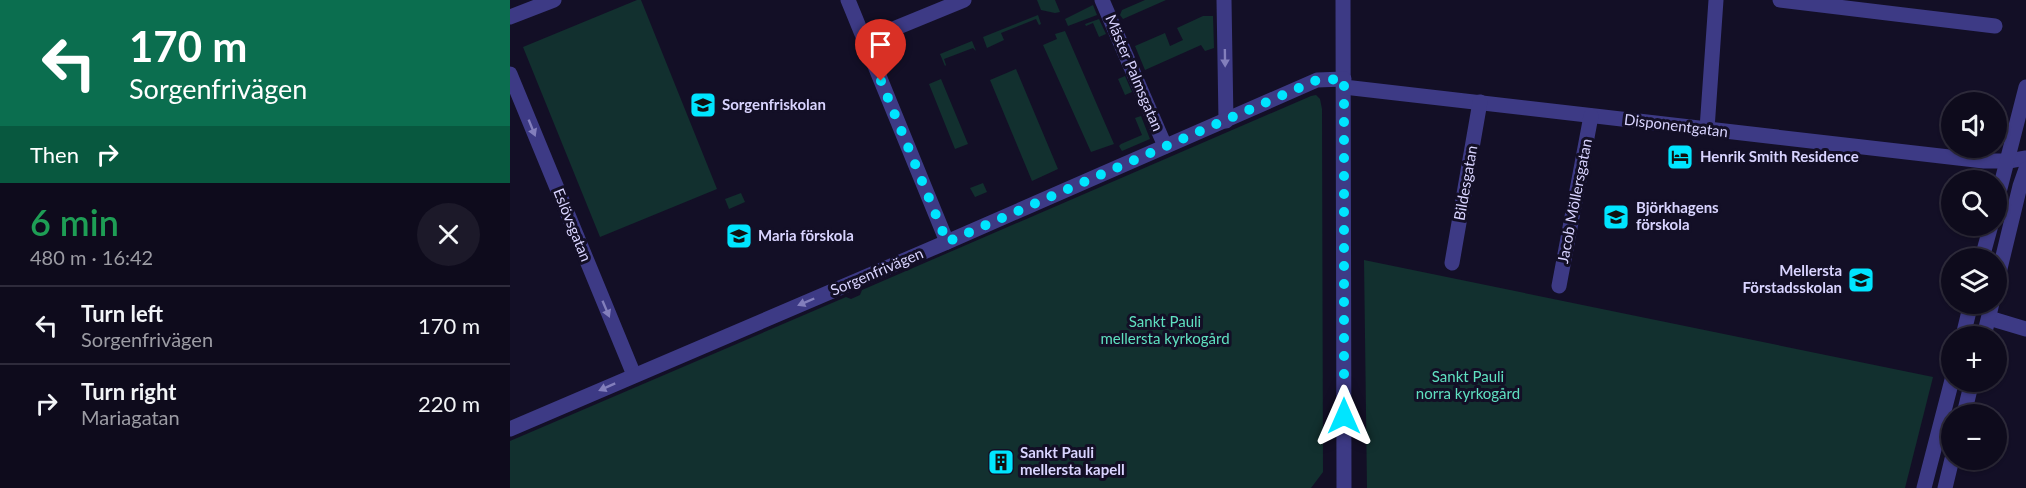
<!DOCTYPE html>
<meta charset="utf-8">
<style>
body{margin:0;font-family:Lato,sans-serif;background:#1c1929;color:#f1f3f6;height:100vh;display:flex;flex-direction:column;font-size:22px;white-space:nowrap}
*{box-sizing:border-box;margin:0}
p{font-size:20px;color:#9b9ba3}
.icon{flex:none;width:33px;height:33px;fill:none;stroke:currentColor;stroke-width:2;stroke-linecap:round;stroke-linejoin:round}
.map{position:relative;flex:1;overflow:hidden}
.drawer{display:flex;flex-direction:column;background:#0e0b1c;width:510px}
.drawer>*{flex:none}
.banner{background:#0b6e4f;color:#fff;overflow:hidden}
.fabs{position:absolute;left:1431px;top:92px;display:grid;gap:12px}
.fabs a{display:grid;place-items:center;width:66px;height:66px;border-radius:50%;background:#0e0b1c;box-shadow:0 2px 4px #0004,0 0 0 2px #2e2b3b;font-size:30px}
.pin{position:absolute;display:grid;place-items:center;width:51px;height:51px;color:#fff;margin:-62px -26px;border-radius:50% 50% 50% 0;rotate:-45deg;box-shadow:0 0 6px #0007}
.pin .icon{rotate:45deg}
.me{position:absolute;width:66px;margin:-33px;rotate:0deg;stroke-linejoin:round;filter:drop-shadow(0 0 4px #0008)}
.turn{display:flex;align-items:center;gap:21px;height:126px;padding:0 30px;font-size:27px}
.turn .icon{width:78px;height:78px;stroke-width:2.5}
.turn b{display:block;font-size:42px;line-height:51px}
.then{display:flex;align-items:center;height:57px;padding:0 30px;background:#0003;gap:12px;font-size:22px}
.round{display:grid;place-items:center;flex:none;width:63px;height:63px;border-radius:32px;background:#1c1929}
.overview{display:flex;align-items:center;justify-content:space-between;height:102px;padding:0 30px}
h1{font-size:36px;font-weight:600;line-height:45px;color:#1e9e55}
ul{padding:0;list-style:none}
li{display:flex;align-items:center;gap:18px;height:78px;padding:0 30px;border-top:2px solid #2e2b3b}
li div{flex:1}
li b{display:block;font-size:22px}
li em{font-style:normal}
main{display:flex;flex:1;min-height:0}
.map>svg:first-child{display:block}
.green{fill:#12302f}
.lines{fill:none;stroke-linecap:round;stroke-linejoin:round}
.minor{stroke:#3d3a85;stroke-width:15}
.oneway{fill:#837fbc}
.route{stroke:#00e5ff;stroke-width:10;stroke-dasharray:0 18}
.labels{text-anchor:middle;stroke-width:6;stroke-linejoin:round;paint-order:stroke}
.street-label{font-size:15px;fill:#d9d4ff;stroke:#130f26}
.poi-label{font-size:15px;font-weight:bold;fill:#d9d4ff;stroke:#130f26;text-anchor:start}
.park-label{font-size:15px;fill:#5fe0c0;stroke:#130f26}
</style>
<main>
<section class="drawer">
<div class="banner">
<div class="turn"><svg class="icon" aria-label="left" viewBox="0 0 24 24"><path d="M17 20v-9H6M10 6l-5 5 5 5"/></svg><div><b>170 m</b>Sorgenfrivägen</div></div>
<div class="then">Then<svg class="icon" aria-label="right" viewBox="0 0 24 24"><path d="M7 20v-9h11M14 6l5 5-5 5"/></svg></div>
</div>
<div class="overview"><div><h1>6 min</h1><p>480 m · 16:42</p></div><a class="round"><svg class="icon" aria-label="close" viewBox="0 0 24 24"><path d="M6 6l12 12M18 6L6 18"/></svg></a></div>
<ul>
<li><svg class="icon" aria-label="left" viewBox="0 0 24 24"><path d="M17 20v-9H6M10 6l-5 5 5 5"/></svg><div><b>Turn left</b><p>Sorgenfrivägen</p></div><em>170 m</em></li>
<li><svg class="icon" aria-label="right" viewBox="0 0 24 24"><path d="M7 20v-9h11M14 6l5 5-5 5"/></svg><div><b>Turn right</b><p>Mariagatan</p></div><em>220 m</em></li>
</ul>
</section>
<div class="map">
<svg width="1516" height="488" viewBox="0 0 1516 488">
<rect width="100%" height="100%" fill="#130f26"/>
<g class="green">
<polygon points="127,0 131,0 207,189 90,237 13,47"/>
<polygon points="527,0 545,0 550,12 545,13 531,10"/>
<polygon points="635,0 656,0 613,19 610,15 612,10"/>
<polygon points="583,5 587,15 558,26 555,19"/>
<polygon points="528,15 531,24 529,25 526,19 491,33 494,40 477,48 473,37"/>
<polygon points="693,16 703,16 704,48 695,51 691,45 635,70 625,46 655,33 660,46 673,40 667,28"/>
<polygon points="589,19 596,34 589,37 583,23 576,26 575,24"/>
<polygon points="555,31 604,144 581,152 533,45 547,39 545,34"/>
<polygon points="462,41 466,51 463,48 434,59 436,65 435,66 430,54"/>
<polygon points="506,69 548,169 522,181 480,80"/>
<polygon points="615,76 622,92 615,95 608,79"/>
<polygon points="431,79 458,144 445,149 419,84"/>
<polygon points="806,95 810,99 812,109 813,472 801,488 0,488 0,441 336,297 341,299 350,295 352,290 801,96"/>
<polygon points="631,116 640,139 612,151 609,146 611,144 632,135 625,118"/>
<polygon points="473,183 477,192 465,197 460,188"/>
<polygon points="231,193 235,202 219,209 215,199"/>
<polygon points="854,260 1423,377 1395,488 857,488"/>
</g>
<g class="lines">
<g class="minor">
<polyline points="338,0 437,242"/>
<polyline points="592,0 655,146"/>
<polyline points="714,0 716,121"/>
<polyline points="833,0 834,488"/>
<polyline points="1270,0 1485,26"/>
<polyline points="0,17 44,0"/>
<polyline points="354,41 454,0"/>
<polyline points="0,74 124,375"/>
<polyline points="834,87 1474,161 1499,161 1516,158"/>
<polyline points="1197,129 1206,0"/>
<polyline points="1486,204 1516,87"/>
<polyline points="1472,258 1481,225"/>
<polyline points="942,263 970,102"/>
<polyline points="1486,285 1510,186 1516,169"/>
<polyline points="1049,286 1081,116"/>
<polyline points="1479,318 1516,329"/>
<polyline points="1453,336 1461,303"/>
<polyline points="1474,336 1482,303"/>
<polyline points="1454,414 1462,381"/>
<polyline points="0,429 437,242 807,80 834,79"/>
<polyline points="1414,488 1442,380"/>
<polyline points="1435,488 1442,459"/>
</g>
</g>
<defs><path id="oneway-solid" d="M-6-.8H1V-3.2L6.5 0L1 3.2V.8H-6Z" transform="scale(1.5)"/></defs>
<g class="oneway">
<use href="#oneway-solid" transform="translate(715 58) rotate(89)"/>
<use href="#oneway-solid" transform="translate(22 128) rotate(68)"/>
<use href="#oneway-solid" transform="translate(296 302) rotate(157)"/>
<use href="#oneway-solid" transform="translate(96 309) rotate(67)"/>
<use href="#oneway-solid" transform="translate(97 387) rotate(156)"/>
</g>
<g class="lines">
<polyline class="route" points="371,81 437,242 807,80 834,79 834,416"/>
</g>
<defs>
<symbol id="school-square" viewBox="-11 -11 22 22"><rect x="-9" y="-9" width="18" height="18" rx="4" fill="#00e5ff" stroke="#130f26"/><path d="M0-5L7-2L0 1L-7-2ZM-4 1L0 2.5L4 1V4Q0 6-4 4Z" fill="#111"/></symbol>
<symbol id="hotel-square" viewBox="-11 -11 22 22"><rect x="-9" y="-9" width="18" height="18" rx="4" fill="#00e5ff" stroke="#130f26"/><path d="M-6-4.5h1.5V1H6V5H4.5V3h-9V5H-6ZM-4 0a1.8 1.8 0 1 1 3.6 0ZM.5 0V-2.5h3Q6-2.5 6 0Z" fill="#111"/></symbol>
<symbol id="building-square" viewBox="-11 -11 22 22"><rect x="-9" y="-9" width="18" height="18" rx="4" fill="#00e5ff" stroke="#130f26"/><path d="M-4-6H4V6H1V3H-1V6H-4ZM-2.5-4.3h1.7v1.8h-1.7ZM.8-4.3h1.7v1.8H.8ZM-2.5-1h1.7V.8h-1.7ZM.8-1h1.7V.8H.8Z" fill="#111"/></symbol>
</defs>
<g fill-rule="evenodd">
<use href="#school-square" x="178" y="90" width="30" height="30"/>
<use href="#hotel-square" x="1155" y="142" width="30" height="30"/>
<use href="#school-square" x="1091" y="202" width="30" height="30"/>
<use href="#school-square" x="214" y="221" width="30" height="30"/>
<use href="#school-square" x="1336" y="265" width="30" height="30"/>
<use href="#building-square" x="476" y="447" width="30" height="30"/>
</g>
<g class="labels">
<g class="street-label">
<text transform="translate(624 73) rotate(67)" y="5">Mäster Palmsgatan</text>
<text transform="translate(1166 126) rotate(7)" y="5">Disponentgatan</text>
<text transform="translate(956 183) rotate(-80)" y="5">Bildesgatan</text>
<text transform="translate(1065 201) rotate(-79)" y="5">Jacob Möllersgatan</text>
<text transform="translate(62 225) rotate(68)" y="5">Eslövsgatan</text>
<text transform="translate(367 272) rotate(-23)" y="5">Sorgenfrivägen</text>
</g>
<g class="poi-label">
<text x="212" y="110">Sorgenfriskolan</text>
<text x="1190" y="162">Henrik Smith Residence</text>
<text x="1126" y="213">Björkhagens<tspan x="1126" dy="17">förskola</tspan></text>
<text x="248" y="241">Maria förskola</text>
<text x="1332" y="276" text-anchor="end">Mellersta<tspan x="1332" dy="17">Förstadsskolan</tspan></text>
<text x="510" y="458">Sankt Pauli<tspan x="510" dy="17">mellersta kapell</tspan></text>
</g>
<g class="park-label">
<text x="655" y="327">Sankt Pauli<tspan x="655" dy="17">mellersta kyrkogård</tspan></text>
<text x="958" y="382">Sankt Pauli<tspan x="958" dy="17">norra kyrkogård</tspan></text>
</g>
</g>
</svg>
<div class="fabs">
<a><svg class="icon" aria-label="sound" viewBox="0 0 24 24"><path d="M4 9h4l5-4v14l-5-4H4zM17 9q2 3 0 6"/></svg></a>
<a><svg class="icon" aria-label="search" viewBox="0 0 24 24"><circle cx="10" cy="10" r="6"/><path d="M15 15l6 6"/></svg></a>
<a><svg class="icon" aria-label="layers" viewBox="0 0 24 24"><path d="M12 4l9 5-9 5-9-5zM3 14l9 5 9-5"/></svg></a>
<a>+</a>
<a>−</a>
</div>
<div class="pin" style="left:371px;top:81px;background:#d93025"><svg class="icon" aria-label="arrive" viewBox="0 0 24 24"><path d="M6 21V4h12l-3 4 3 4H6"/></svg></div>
<svg class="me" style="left:834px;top:416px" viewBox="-20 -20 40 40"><path d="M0-17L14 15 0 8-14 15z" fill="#00e5ff" stroke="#fff" stroke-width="4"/></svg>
</div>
</main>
